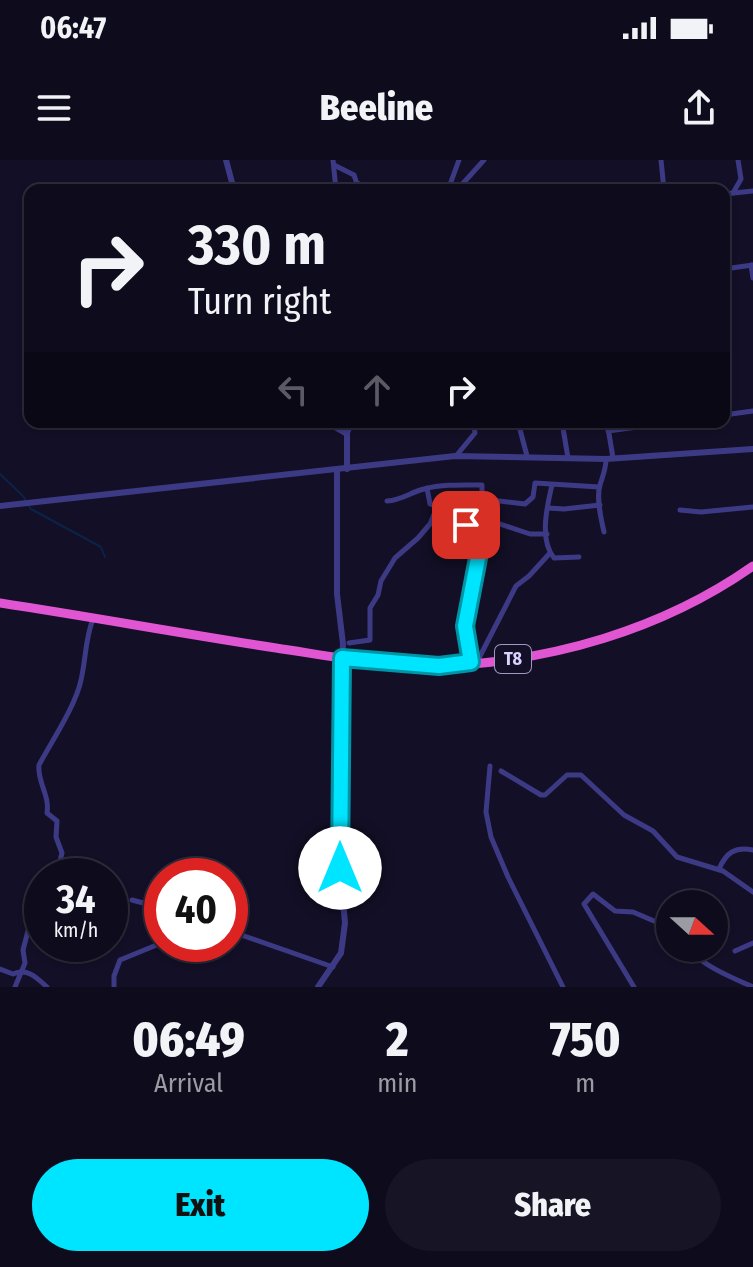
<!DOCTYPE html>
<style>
body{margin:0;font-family:"Fira Sans Condensed",sans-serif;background:#171425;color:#f1f3f6;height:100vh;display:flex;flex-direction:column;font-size:30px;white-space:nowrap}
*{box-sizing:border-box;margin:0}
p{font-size:26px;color:#9b9ba3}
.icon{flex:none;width:44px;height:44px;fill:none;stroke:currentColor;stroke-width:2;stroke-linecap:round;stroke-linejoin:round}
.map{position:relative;height:827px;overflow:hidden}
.panel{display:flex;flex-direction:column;background:#0e0b1c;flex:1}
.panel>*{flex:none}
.hud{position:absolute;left:24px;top:24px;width:706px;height:244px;border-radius:16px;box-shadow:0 2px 6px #0004,0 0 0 2px #2e2b3b;background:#0e0b1c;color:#f1f3f6;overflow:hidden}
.needle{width:52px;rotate:111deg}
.fabs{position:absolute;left:656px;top:730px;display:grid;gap:16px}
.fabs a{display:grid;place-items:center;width:72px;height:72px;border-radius:50%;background:#0e0b1c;box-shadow:0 2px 6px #0004,0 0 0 2px #2e2b3b;font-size:40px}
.speed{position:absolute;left:24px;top:698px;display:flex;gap:16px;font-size:40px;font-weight:700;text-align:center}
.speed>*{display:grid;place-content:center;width:104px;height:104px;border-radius:50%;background:#0e0b1c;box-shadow:0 2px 6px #0004,0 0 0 2px #2e2b3b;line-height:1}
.speed small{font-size:20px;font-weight:400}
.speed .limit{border:12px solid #d22;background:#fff;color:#111}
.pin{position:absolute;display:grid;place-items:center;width:68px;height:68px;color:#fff;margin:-34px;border-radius:16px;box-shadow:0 4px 12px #0006}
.me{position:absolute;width:88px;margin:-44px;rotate:0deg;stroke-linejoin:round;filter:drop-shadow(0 0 6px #0008)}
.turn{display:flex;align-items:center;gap:28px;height:168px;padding:0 32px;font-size:36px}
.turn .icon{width:104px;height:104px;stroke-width:2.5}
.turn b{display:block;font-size:56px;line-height:68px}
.lanes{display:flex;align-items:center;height:76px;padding:0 32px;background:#0003;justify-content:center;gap:40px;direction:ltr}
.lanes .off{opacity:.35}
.eta{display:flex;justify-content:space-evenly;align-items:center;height:136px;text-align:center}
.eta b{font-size:48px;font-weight:800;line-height:56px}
.action{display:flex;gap:16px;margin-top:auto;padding:16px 32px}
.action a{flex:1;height:92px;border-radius:48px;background:#00e5ff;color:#111;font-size:32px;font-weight:800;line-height:92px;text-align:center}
.action a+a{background:#171425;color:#f1f3f6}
.status{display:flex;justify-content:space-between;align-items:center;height:56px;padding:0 40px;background:#0e0b1c;direction:ltr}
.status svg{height:22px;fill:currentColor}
header{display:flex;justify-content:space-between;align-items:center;height:104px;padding:0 32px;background:#0e0b1c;font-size:36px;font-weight:800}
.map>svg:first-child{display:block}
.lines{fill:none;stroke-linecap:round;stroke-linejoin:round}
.stream{stroke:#0c2248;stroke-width:2}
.minor{stroke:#3d3a85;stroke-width:5}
.tertiary{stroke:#3d3a85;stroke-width:6}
.trunk{stroke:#e055d1;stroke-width:9}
.route-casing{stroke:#0095a6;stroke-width:20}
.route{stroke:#00e5ff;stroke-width:14}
.labels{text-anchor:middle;stroke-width:6;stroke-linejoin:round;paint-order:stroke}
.shield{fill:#130f26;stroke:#9e99be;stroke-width:2}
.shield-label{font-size:18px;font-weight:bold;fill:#d9d4ff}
</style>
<div class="status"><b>06:47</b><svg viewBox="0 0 49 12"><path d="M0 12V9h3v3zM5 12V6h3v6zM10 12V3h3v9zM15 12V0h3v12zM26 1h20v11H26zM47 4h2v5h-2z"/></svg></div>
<header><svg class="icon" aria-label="menu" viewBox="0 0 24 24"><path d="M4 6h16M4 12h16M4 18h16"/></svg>Beeline<svg class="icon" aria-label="share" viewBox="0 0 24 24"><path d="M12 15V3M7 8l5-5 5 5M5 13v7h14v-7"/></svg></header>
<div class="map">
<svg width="753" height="827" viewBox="0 0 753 827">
<rect width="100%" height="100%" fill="#130f26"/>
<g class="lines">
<polyline class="stream" points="0,314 23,336 31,349 101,387 105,397"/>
<g class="minor">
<polyline points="333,0 336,30"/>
<polyline points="661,0 664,30"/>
<polyline points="334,5 354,15 359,30"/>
<polyline points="357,23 371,30"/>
<polyline points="448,30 459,0"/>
<polyline points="457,30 484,0"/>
<polyline points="733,33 741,19 738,0"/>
<polyline points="724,34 753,31"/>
<polyline points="751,105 753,118"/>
<polyline points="724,109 753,105"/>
<polyline points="724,255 753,251"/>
<polyline points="518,262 527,296"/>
<polyline points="562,262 568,298"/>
<polyline points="607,262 613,298"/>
<polyline points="474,266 487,267 506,262"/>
<polyline points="608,271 674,262"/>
<polyline points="347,274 352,262"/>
<polyline points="456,296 475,273 474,266 468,262"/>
<path d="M552,325C547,346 539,380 554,398L579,397"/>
<polyline points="427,328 430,344 455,349 530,374 547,374"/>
<polyline points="481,339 525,344 533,337 535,323 599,327"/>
<path d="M387,341C402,340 411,332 424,329C443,324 463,325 482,325V360"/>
<polyline points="548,348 564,349 600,345"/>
<polyline points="680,350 701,352 753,347"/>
<polyline points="463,353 478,398 465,466 471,502"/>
<path d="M604,372C601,359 596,338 600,325C603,315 606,309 606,299"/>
<polyline points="349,483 370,480 370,448 378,435 381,421 395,398 418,378 430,364 435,352 442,348"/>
<polyline points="477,502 516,426 529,416 550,393"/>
<polyline points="490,606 486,652 491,677 508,717 563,827"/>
<polyline points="501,611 541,635 545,635 567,615 581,615 624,655 653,671 677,697 723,711 753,732"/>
<path d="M719,709C726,693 735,686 753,690"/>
<path d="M56,716L62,693L56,677L57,661L47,653C50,635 37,622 39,605C52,581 76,545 81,520C86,499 85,479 93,459"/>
<polyline points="132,740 162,748"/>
<polyline points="230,771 333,807"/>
<polyline points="180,788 180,784"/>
<path d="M686,788C706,807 728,816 753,827"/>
<polyline points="735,791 753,783"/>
<path d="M0,809L13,814C28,808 36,817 47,827"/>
<polyline points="15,827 25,803 23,790 33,752 42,749"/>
<polyline points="114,827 114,816 120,800 159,784"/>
<polyline points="634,827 584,744 593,734 615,751 633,752 654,761 670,761"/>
</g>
<g class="tertiary">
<polyline points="226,0 234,30"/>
<polyline points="326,262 347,274 347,309"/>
<polyline points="0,346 455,296 606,299 753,289"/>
<polyline points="318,827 341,793 345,763 340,708 340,535 343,484 337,434 337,309"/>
</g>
<path class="trunk" d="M0,443C92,457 184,474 276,488C330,496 385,507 439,506C550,502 662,470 753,406"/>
</g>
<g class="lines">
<defs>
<polyline id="route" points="340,708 342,498 439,506 471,502 465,466 478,398 472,375 466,365"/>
</defs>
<use href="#route" class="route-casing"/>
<use href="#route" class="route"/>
</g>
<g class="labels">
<rect class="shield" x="495" y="485" width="36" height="28" rx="6"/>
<g class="shield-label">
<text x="513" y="505">T8</text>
</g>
</g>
</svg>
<div class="fabs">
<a><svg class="needle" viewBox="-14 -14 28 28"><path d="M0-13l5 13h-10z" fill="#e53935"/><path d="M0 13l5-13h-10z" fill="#9b9ba3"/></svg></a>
</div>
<div class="speed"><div>34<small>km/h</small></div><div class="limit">40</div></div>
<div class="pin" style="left:466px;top:365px;background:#d93025"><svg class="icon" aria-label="arrive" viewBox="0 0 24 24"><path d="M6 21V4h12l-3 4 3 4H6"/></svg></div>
<svg class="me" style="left:340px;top:708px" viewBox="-20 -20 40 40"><circle r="19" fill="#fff"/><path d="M0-13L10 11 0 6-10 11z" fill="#00e5ff"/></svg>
<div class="hud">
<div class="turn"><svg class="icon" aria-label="right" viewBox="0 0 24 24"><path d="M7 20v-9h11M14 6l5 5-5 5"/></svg><div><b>330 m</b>Turn right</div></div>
<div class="lanes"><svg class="icon off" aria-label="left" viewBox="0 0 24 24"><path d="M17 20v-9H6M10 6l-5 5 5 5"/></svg><svg class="icon off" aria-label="ahead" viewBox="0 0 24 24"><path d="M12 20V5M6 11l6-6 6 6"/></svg><svg class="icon" aria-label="right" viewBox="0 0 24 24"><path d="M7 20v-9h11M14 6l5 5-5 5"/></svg></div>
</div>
</div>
<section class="panel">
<div class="eta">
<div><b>06:49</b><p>Arrival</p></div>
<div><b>2</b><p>min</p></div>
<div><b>750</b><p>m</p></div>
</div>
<div class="action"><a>Exit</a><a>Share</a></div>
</section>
